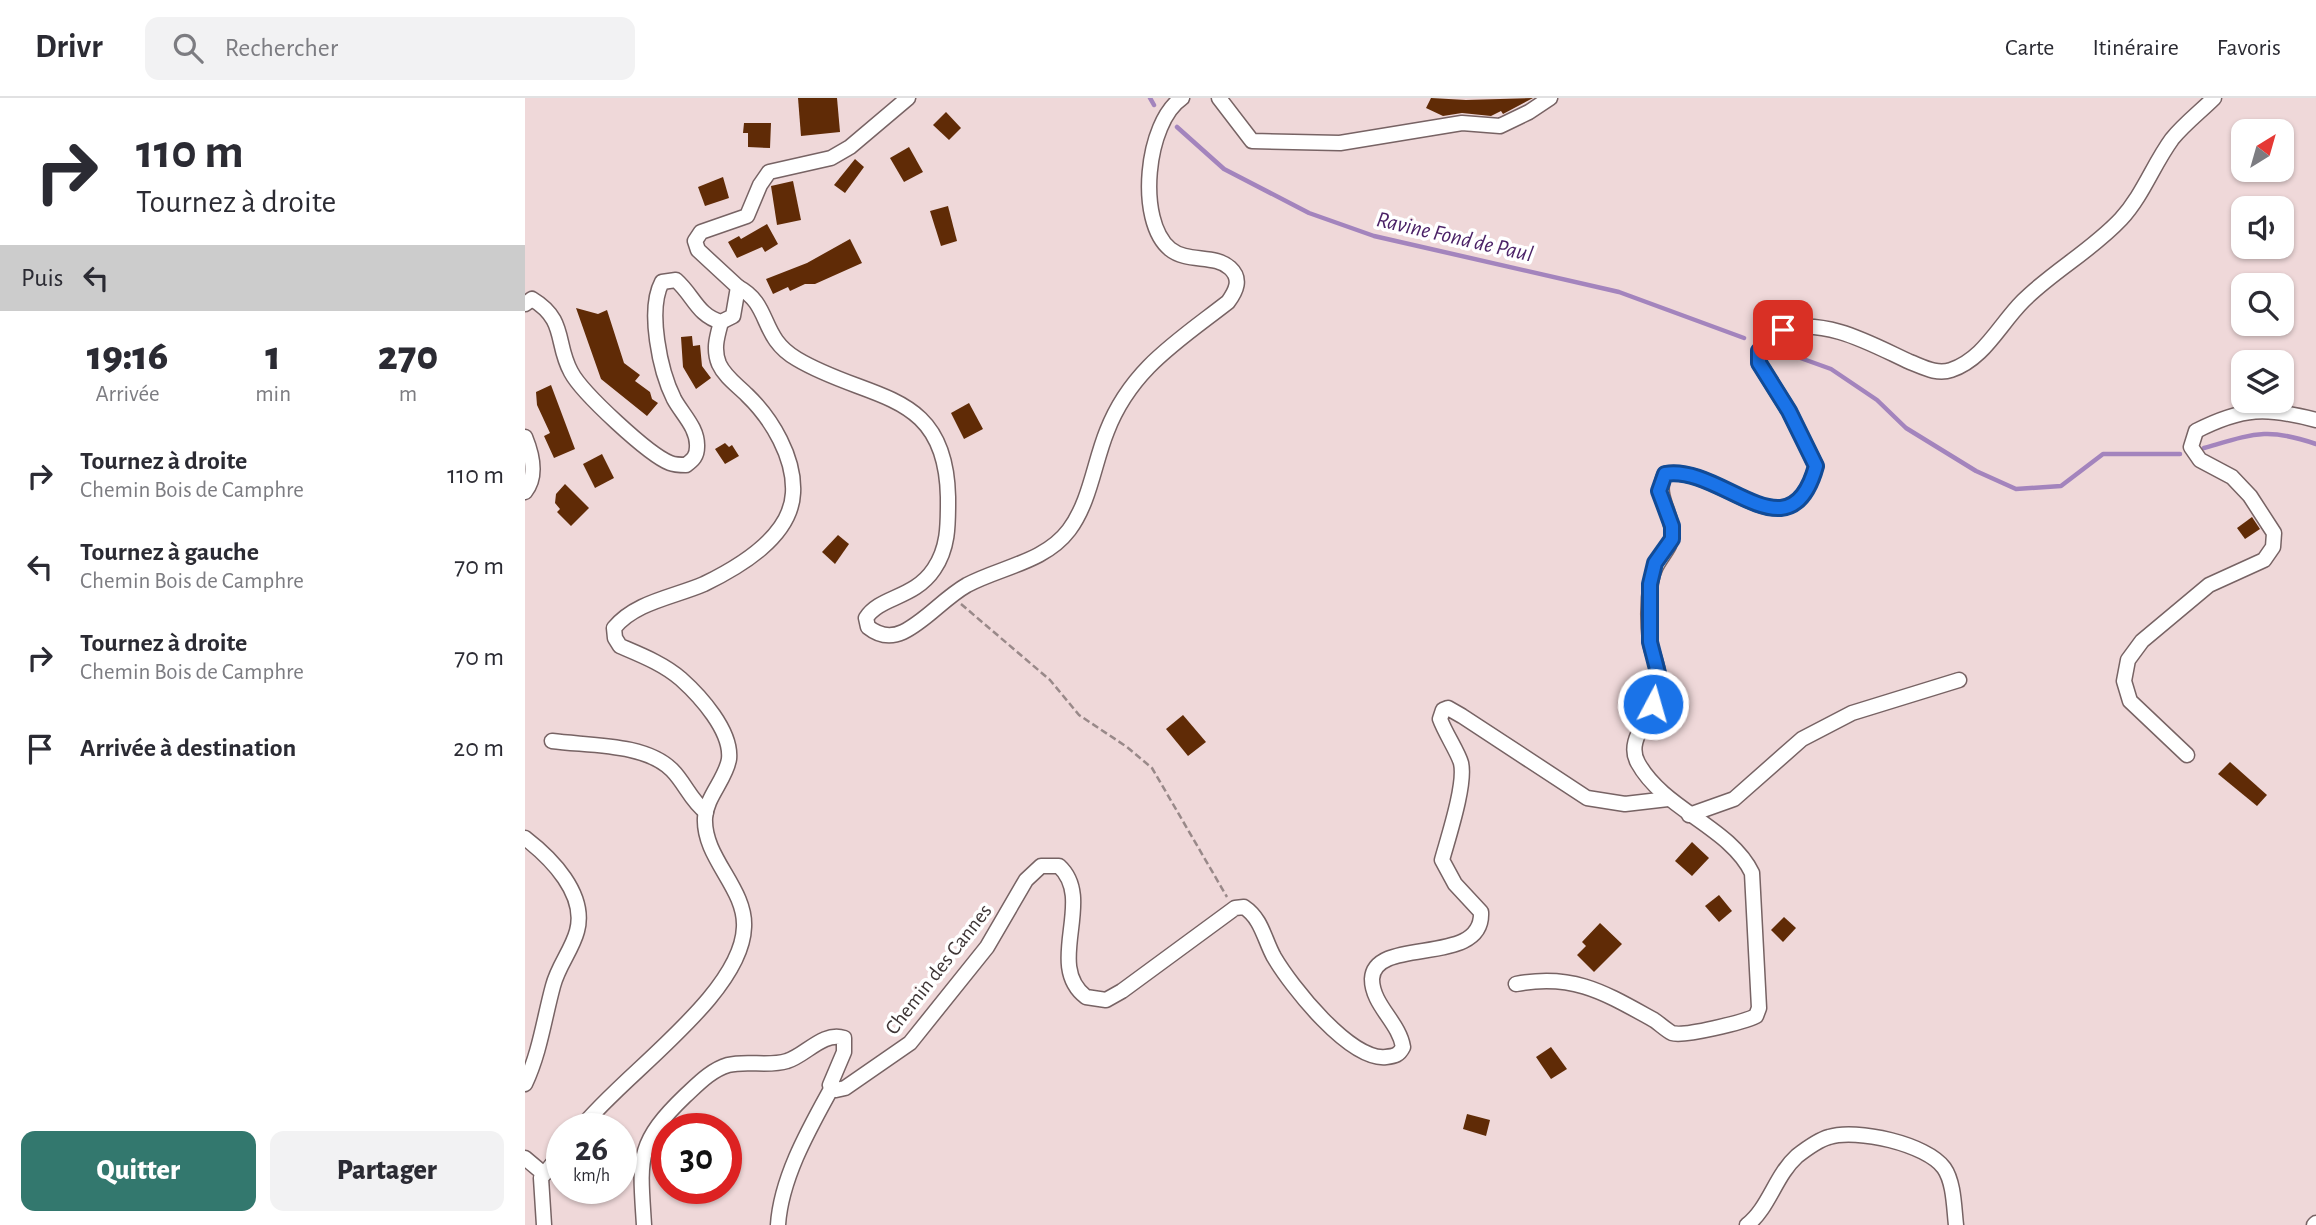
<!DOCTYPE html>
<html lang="fr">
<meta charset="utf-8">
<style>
body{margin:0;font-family:"Alegreya Sans",sans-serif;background:#f2f2f3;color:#2b2b33;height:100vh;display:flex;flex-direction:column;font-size:26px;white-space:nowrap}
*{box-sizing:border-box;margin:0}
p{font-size:23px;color:#7c7c81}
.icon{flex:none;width:38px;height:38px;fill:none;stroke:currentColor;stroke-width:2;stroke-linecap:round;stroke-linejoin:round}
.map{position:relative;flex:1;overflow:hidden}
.drawer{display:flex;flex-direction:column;background:#fff;width:525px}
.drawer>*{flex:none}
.top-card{background:#fff;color:#2b2b33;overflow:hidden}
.needle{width:46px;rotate:37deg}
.tools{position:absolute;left:1706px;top:21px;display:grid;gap:14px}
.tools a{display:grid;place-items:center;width:63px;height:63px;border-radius:14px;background:#fff;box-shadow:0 2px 5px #0004;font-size:35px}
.speed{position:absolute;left:21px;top:1015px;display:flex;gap:14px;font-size:35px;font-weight:700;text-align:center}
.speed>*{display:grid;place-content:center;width:91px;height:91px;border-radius:50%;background:#fff;box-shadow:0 2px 5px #0004;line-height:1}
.speed small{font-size:18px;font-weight:400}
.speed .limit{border:10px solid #d22;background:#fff;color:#111}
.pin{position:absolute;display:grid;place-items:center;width:60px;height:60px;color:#fff;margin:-30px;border-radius:14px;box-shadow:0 4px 10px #0006}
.me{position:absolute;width:77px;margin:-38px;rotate:6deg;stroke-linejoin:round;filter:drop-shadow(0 0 5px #0008)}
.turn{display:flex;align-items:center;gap:24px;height:147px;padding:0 21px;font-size:32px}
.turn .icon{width:91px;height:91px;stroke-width:2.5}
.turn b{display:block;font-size:49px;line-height:60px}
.then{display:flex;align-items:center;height:66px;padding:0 21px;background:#0003;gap:14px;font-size:26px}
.eta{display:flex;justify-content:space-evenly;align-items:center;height:119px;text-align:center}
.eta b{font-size:42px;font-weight:800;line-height:49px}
.action{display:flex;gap:14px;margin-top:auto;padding:14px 21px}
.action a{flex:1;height:80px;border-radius:14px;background:#33786e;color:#fff;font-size:28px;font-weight:800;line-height:80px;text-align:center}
.action a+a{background:#f2f2f3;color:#2b2b33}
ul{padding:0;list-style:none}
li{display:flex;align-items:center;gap:21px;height:91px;padding:0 21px}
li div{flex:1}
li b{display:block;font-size:26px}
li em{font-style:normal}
header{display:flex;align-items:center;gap:42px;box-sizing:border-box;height:98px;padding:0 35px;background:#fff;border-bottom:2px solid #e1e1e2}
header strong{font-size:33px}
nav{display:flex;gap:38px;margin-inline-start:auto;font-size:24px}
.search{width:490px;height:63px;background:#f2f2f3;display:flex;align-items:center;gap:18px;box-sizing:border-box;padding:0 24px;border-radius:14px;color:#7c7c81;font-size:26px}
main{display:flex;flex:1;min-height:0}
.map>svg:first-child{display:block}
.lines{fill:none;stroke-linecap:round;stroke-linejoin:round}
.stream{stroke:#a384bd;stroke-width:4.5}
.building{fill:#602b06}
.minor-casing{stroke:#776364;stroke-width:17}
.path{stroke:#998989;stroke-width:2.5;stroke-dasharray:7 3.5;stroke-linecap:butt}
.minor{stroke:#fff;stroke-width:14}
.route-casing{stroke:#114b97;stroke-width:18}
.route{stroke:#1a73e8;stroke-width:12}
.labels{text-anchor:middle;stroke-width:7;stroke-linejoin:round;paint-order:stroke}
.street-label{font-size:21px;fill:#3e3535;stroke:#fff}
.water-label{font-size:23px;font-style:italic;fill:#4b2267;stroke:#fff}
</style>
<header>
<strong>Drivr</strong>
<div class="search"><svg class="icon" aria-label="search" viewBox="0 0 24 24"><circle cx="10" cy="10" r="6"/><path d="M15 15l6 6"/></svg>Rechercher</div>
<nav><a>Carte</a><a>Itinéraire</a><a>Favoris</a></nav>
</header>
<main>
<section class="drawer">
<div class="top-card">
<div class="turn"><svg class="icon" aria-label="right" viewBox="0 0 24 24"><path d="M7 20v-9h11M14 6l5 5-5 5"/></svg><div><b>110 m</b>Tournez à droite</div></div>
<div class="then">Puis<svg class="icon" aria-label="left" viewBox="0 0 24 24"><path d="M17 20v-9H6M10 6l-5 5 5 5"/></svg></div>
</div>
<div class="eta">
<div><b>19:16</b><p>Arrivée</p></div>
<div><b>1</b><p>min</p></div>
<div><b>270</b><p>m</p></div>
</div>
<ul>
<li><svg class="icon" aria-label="right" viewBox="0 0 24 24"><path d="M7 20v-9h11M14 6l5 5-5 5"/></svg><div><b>Tournez à droite</b><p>Chemin Bois de Camphre</p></div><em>110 m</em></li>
<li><svg class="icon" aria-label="left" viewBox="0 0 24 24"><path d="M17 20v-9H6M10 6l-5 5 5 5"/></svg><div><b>Tournez à gauche</b><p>Chemin Bois de Camphre</p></div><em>70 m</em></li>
<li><svg class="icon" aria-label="right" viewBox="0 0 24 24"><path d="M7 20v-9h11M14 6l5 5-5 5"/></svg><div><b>Tournez à droite</b><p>Chemin Bois de Camphre</p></div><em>70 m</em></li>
<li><svg class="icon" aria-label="arrive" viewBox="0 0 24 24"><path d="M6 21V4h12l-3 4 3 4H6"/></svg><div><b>Arrivée à destination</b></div><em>20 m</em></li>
</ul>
<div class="action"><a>Quitter</a><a>Partager</a></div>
</section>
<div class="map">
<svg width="1791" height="1127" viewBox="0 0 1791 1127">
<rect width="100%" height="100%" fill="#efd8d9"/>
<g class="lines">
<g class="stream">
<polyline points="625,0 629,7"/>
<polyline points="652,29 699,71 784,115 849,138 1094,194 1219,240"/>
<polyline points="1256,253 1306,271 1352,302 1381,330 1451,373 1491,391 1536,388 1578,356 1655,356"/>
<path d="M1679,350C1728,336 1742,329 1791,346"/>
</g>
</g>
<g class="building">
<polygon points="273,0 312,0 315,34 276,38"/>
<polygon points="906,0 941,2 1008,0 978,16 976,13 966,18 937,15 918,18 901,10"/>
<polygon points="421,14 436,30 424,42 408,27"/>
<polygon points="219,25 246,25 245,50 223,49 223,35 218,35"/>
<polygon points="384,49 398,74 379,84 365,60"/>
<polygon points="330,61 339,69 320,95 309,87"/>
<polygon points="198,79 204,100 180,108 173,89"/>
<polygon points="268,83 276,122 252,127 246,88"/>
<polygon points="423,108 432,143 416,148 405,113"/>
<polygon points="242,126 253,146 240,154 237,149 212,160 203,144 214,138 216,141"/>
<polygon points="325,141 337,165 290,186 280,186 265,193 263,189 248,196 241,181 282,165"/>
<polygon points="51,210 73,216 82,212 99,265 115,277 110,283 125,294 127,301 133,305 122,318 76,281"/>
<polygon points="167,238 168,248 175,247 177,268 186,280 171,291 158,269 156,239"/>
<polygon points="26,287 50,351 29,360 19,338 25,335 12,307 11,294"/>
<polygon points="444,305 458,331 439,341 426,315"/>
<polygon points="200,345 204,349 207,347 214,358 200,366 190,351"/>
<polygon points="77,356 89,380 70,390 58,366"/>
<polygon points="40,386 64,410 46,428 32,414 35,411 30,405 31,396"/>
<polygon points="1727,419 1735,431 1720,441 1712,430"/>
<polygon points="313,437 324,446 310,466 297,454"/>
<polygon points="658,617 681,644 663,658 641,631"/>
<polygon points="1705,664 1742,697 1732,708 1693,676"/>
<polygon points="1167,744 1184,760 1167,778 1150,763"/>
<polygon points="1194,797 1207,813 1194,824 1180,808"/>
<polygon points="1259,819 1271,830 1258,844 1246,832"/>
<polygon points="1075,825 1097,846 1069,874 1052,857 1061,848 1057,844"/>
<polygon points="1026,949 1042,971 1026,981 1011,959"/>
<polygon points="942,1016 965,1022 961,1038 938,1031"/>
</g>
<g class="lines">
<defs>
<g id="minor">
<polyline points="694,0 727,43 815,45 937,25 975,28 1004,14 1025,0"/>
<path d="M213,189C247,207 234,239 272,261C344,304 421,290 423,399C423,425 424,449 409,471C389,501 355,498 341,520L343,529C353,537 365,540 378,534C401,523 419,500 442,487C476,469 520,464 544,432C565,404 569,365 582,333C606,271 653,243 703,204C711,193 717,181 705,170C690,156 662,165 645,151C611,123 621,24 657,0"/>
<path d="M0,206L7,201C42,222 30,245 46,274C57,295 124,357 145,365C150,367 156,367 161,367C168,362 172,358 172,349C173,330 157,316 149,301C135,273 122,212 137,184L151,182C169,198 172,217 196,224L208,218L213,189L173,152L170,143L176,134L222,118L235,87L244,74L306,60L325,49L383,0"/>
<path d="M0,339C7,356 13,378 0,394"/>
<path d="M27,643C64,648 120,645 147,672C160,685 166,703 181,714"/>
<path d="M1662,657L1605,603L1599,583L1603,562L1617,543L1684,487L1739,462L1748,449L1749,435L1725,398L1707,379L1675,362L1666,349L1671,333C1718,309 1742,309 1791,322"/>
<polyline points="1164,717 1209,701 1277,641 1327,615 1434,582"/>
<path d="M0,740C26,760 62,796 52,833C47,852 33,868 28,888C19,921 15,954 0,986"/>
<path d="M991,886C1049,875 1080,895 1129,922C1135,926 1141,932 1147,935C1159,939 1219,924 1231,918L1234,910L1227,775C1205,729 1139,712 1113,665C1101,644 1122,625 1128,606C1131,598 1132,587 1133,579C1134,567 1126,555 1125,543C1123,525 1123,502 1126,484C1129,462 1146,453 1147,437C1148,414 1129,398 1140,376C1197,366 1264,463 1291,368L1264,313L1234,265V253C1241,246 1249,235 1258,232C1301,219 1348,247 1385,264C1398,269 1412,277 1426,272C1459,261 1474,227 1498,203C1528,173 1566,153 1596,121C1618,97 1628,67 1647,41C1659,26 1676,13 1689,0"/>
<path d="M55,1031C97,977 217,897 219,829C221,790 178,760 180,720C181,699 201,681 204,661C207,633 175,598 156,581C139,566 116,557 95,548L90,540L89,530C110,504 149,499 179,486C214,469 266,439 268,395C270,360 247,321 222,297C212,287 200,279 194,266C188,251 192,239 196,224"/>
<polyline points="0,1060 19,1076"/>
<polyline points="19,1127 16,1080 37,1054"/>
<path d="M119,1127C115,1062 110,1046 160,998C173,986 186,972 203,967C222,962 243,969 262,963C280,958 298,933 319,940V954L305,987L311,992L320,990L385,945L462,849L501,782L516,768H534C571,802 519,867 561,899L581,902L597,893L710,810L719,809C737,821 739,841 749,859C766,888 825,963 861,959C870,958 874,957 878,949C874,924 847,907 847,881C849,837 959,870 956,814L930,786L917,762C923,740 941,686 936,665C933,654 920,635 915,621L918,612L923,610L937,618L1062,700L1100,706L1143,701"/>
<path d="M253,1127C256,1080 284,1031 306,991"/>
<path d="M1222,1127C1244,1110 1250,1078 1272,1058C1281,1051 1293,1042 1304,1039C1331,1030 1402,1046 1419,1070C1429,1084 1429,1110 1431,1127"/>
<polyline points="1789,1127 1791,1125"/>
</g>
</defs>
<use href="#minor" class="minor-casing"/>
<polyline class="path" points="436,506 525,582 554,617 602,649 627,670 702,799"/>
<use href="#minor" class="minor"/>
</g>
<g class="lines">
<defs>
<path id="route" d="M1128,606L1133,575L1125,544V486L1130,465L1147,441V428L1134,393L1140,376C1197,366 1265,463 1291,368L1264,313L1234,265V253L1258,232"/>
</defs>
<use href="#route" class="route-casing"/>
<use href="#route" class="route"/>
</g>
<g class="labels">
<g class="street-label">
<text transform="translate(413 871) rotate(-52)" y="7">Chemin des Cannes</text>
</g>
<g class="water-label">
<text transform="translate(930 138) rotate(13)" y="8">Ravine Fond de Paul</text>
</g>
</g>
</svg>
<div class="tools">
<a><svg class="needle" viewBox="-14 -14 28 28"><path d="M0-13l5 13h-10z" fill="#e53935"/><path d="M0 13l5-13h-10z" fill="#7c7c81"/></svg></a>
<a><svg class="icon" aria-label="sound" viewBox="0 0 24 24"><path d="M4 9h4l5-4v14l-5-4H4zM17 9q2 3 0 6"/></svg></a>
<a><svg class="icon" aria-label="search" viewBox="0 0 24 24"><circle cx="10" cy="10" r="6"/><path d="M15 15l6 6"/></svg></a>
<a><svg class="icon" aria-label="layers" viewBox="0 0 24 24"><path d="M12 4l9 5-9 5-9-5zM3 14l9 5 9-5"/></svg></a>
</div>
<div class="speed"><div>26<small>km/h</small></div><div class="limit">30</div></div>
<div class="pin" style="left:1258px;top:232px;background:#d93025"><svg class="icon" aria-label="arrive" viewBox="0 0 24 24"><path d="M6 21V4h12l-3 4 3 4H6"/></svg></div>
<svg class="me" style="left:1128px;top:606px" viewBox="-20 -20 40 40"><circle r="17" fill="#1a73e8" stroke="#fff" stroke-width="3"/><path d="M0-11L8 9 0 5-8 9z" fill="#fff"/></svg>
</div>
</main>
